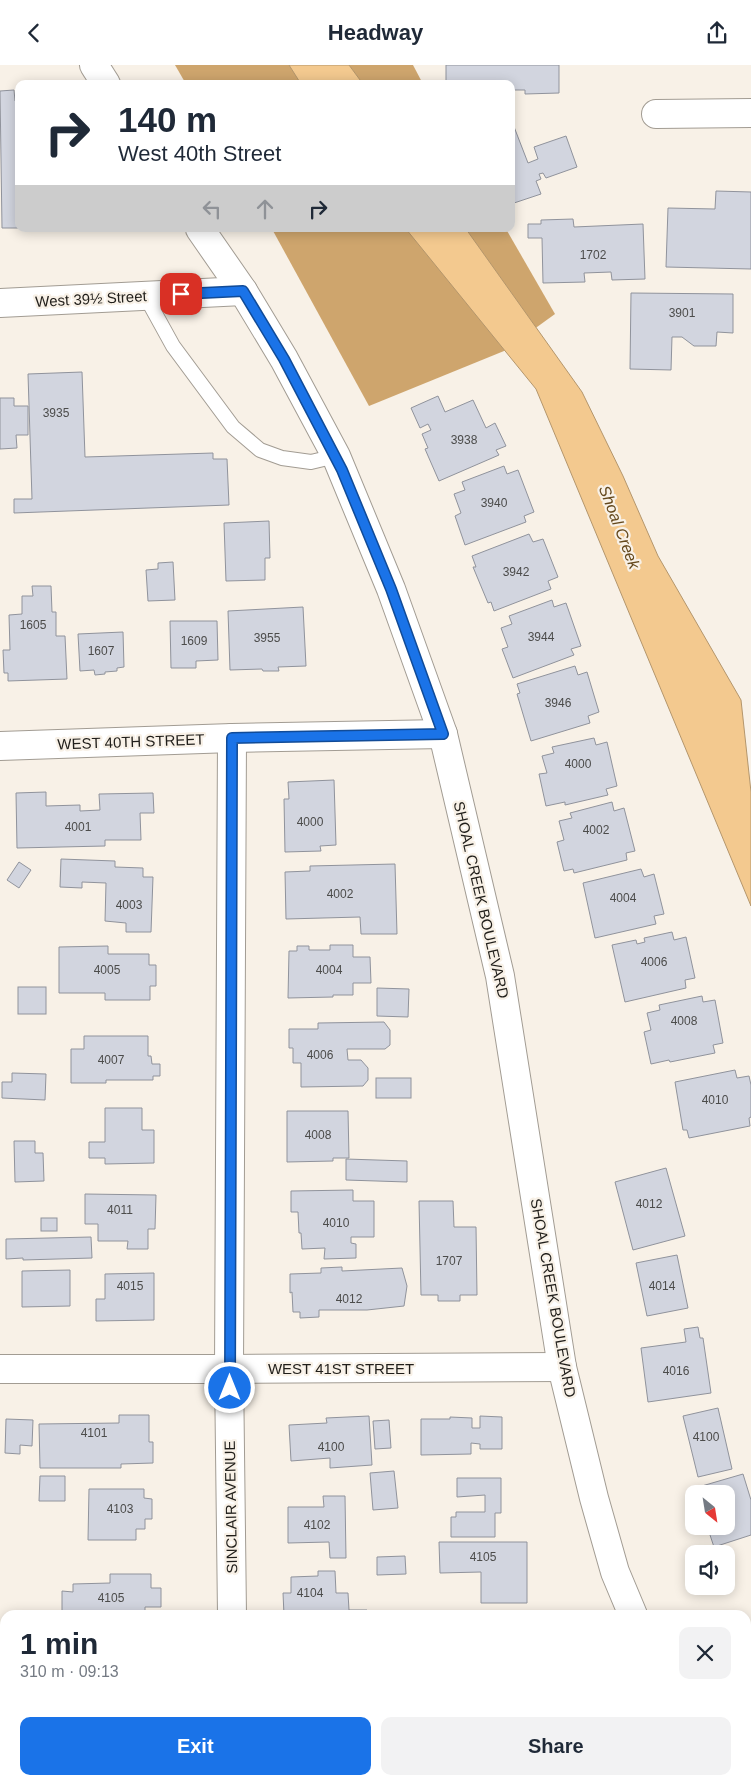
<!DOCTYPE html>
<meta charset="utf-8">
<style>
body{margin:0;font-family:Arial,sans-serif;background:#f2f2f3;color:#1f2937;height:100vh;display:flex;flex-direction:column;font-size:19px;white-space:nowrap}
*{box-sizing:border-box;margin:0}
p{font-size:16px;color:#747a83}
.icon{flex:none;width:28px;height:28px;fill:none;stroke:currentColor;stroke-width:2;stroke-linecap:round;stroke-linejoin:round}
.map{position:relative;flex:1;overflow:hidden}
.details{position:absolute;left:0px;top:1545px;width:751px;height:175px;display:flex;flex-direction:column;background:#fff;border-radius:15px 15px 0 0;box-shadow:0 2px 12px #0003}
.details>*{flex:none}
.hud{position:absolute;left:15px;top:15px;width:500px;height:152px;border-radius:10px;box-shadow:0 2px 12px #0003;background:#fff;color:#1f2937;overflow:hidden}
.needle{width:32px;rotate:150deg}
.controls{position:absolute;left:685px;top:1420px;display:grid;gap:10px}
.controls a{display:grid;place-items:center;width:50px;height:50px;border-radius:10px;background:#fff;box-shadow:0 2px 12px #0003;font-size:25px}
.pin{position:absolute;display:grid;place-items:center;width:42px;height:42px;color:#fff;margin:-21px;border-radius:10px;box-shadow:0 2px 8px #0006}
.me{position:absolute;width:55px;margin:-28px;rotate:0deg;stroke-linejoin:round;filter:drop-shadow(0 0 4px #0008)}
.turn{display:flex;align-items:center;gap:18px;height:105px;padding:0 20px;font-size:22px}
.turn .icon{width:65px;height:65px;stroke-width:2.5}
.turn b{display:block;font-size:35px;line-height:42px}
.lanes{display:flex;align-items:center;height:48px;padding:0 20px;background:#0003;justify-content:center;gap:25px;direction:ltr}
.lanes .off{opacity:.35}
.round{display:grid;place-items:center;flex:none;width:52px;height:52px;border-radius:10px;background:#f2f2f3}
.headline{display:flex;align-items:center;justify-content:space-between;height:85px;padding:0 20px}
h1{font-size:30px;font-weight:800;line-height:38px}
.button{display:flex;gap:10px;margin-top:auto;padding:10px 20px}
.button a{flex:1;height:58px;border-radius:10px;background:#1a73e8;color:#fff;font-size:20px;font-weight:800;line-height:58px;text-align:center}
.button a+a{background:#f2f2f3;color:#1f2937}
header{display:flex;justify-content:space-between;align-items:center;height:65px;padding:0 20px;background:#fff;font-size:22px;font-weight:800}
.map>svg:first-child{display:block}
.forest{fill:#cea56d}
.water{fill:#f3c98f;stroke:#b4966c}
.building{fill:#d2d5df;stroke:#90939c}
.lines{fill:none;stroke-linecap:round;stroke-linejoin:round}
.service-casing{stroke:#a29c93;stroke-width:16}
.minor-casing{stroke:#a29c93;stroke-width:30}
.tertiary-casing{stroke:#a29c93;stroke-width:30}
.service{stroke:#fff;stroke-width:14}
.minor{stroke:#fff;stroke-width:28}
.tertiary{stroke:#fff;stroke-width:28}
.route-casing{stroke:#114b97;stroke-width:12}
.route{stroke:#1a73e8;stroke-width:9}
.labels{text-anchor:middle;stroke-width:4.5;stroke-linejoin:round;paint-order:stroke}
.number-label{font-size:12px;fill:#4c4c4b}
.street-label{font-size:15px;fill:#201e1a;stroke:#f8f1e7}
.water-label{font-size:16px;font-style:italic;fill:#64481c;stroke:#f8f1e7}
</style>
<header><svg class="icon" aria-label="back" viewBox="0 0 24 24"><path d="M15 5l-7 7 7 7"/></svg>Headway<svg class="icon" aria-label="share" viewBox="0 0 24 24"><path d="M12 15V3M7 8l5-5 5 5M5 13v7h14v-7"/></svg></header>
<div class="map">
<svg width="751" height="1720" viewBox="0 0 751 1720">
<rect width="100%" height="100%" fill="#f8f1e7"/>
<g class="forest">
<polygon points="175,0 413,0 423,19 186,19"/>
<polygon points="272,164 506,164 555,249 504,286 369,341"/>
</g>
<g class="water">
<polygon points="289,0 349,0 363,19 301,19"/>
<polygon points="406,164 466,164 582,327 623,411 658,491 741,635 751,727 751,841 536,324"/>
</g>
<g class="building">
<polygon points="446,0 559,0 559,28 525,29 525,25 511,25 511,19 446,19"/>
<polygon points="14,25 15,36 19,36 19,163 2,163 0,26"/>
<polygon points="511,54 528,98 538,94 534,82 566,71 577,102 546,113 543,108 539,109 541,114 536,116 541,129 511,139"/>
<polygon points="716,126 751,127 751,204 666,202 668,143 715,144"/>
<polygon points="573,154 574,162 643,159 645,214 612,215 611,207 584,208 585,217 543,218 542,173 528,173 528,159 541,159 541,155"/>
<polygon points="631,228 733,229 733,268 717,267 716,281 694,281 682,272 672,272 671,305 630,304"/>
<polygon points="82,307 85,392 213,388 213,394 227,394 229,440 14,448 14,434 32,434 28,309"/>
<polygon points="438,331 445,347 473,335 486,363 495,358 506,381 496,385 499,390 439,416 425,384 428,383 422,369 431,365 428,359 420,363 411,343"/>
<polygon points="0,333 14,333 14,341 28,341 28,370 16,370 17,383 0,384"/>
<polygon points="504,401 507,409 518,405 534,447 524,451 526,457 465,480 455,451 461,448 454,429 465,425 462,417"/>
<polygon points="269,456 270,493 265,493 265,515 226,516 224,458"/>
<polygon points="529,469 533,477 543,474 558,512 548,516 551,524 494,546 491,537 488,538 473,502 476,502 472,491"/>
<polygon points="173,497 175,535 148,536 146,505 158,504 158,498"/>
<polygon points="32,521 51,521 52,547 56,547 56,571 65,571 67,614 8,616 8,608 4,608 3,585 10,585 9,550 22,549 22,531 33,531"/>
<polygon points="552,535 554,542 566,538 581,581 571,584 574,590 513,613 502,584 508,582 501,563 512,559 509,551"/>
<polygon points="303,542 306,601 278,602 279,606 263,606 262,604 230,605 228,546"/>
<polygon points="170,556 217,556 218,595 196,596 196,603 171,603"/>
<polygon points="123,567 124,602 117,603 117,606 105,607 105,609 95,610 94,605 80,606 78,569"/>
<polygon points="575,601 578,610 587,607 599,647 588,651 590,658 531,676 517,629 520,628 517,619"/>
<polygon points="594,673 596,680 607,677 617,721 606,724 608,730 565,740 565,737 546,741 539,709 547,708 542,691 554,688 552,682"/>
<polygon points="334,715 336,780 320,781 321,786 285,787 284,734 289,734 288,717"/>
<polygon points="46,727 46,741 80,740 80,746 100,745 99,729 153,728 154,748 140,748 141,775 105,775 105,781 17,783 16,728"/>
<polygon points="612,737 614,746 624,743 635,786 626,788 627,795 574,808 573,804 564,806 557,777 564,775 559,756 572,753 570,748"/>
<polygon points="61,794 115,796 115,802 143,803 143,812 153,812 151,867 126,867 126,858 105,856 106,818 82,817 82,823 60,822"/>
<polygon points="19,797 31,805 19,823 7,815"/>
<polygon points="395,799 397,869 361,869 360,852 286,854 285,807 310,806 310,801"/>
<polygon points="641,804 644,812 654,809 664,849 654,851 656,859 595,873 583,818"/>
<polygon points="672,867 674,875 686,872 695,913 685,915 686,923 625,937 612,880 636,875 637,879 645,877 644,873"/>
<polygon points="330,880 353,880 353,892 370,892 371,918 353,918 353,930 333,930 333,932 288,933 289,886 297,886 297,881 309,881 309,885 330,885"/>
<polygon points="108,881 108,889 149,889 149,900 156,900 156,921 150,921 150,935 105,935 105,928 59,928 59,882"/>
<rect x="18" y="922" width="28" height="27"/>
<polygon points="377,923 409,924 408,952 377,951"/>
<polygon points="702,931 703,937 715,935 723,978 713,980 715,988 670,997 669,995 651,999 644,967 651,965 647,948 660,945 659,940"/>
<polygon points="384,957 390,965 390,980 385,984 347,984 348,995 361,995 368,1003 368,1015 363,1021 301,1022 301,998 293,998 293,983 289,983 289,964 318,964 318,958"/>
<polygon points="84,971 148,971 148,991 151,991 152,999 160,999 160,1011 153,1011 153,1015 106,1015 106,1018 71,1018 71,984 84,984"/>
<polygon points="735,1005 737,1013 749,1011 751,1020 751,1052 749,1053 750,1061 689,1073 687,1065 683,1065 675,1017"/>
<polygon points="12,1008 46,1009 45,1035 2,1033 2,1017 12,1017"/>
<rect x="376" y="1013" width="35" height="20"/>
<polygon points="105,1043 142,1043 142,1065 154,1065 154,1098 105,1099 105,1093 89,1093 89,1077 105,1077"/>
<polygon points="287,1046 348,1046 349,1093 333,1093 333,1096 287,1097"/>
<polygon points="14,1076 35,1076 35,1088 43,1088 44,1116 15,1117"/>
<polygon points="346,1094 407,1096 407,1117 346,1115"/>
<polygon points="666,1103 685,1171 633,1185 615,1117"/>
<polygon points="353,1125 353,1136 374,1136 374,1172 351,1172 351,1178 356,1179 356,1193 324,1194 325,1183 302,1184 301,1168 299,1168 298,1147 291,1147 291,1126"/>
<polygon points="85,1129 156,1130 155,1164 148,1164 148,1184 127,1184 128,1176 98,1176 98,1159 85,1159"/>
<polygon points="419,1136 453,1136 454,1162 476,1162 477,1230 460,1230 460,1236 438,1236 438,1230 421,1230"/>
<rect x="41" y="1153" width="16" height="13"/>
<polygon points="91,1172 92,1193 23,1195 23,1193 6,1194 6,1174"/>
<polygon points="677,1190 688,1243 647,1251 636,1198"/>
<polygon points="342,1202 342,1206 402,1203 407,1221 404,1241 367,1245 319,1245 319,1252 300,1253 300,1247 293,1247 292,1227 290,1228 290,1209 321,1208 321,1203"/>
<polygon points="70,1205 70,1241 22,1242 22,1206"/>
<polygon points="154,1208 154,1255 96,1256 96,1234 105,1234 105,1209"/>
<polygon points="698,1262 700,1273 703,1273 711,1328 648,1337 641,1283 686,1277 684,1264"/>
<polygon points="718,1343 732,1404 698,1412 683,1351"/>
<polygon points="119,1350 149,1350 149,1377 153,1377 153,1398 121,1399 121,1403 40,1403 39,1359 119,1358"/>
<polygon points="369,1351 372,1400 330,1403 330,1393 291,1396 289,1360 327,1358 326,1353"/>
<polygon points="480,1351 502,1352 502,1384 480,1384 480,1379 471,1378 471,1389 421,1390 421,1354 450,1354 450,1352 472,1353 472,1363 480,1363"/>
<polygon points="6,1354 33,1355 32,1381 20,1380 20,1389 5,1388"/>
<polygon points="389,1355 391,1383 375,1384 373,1356"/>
<polygon points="394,1406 398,1443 373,1445 370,1408"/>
<polygon points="743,1409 751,1435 751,1470 714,1482 707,1461 726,1461 726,1429 697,1429 695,1423"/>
<polygon points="40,1411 65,1411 65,1436 39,1436"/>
<polygon points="457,1413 501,1413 501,1448 495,1448 495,1472 451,1472 451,1452 456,1452 456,1447 485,1447 485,1430 457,1432"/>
<polygon points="89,1424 144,1424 144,1433 152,1434 152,1454 145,1454 145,1464 136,1464 136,1475 88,1475"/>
<polygon points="323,1431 345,1431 346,1493 330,1493 329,1477 288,1478 288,1442 324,1442"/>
<polygon points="439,1477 527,1477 527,1538 481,1538 481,1507 440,1508"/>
<polygon points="405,1491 406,1509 377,1510 377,1492"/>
<polygon points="318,1506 335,1506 336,1528 348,1528 349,1545 367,1545 367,1550 284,1550 283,1528 291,1528 291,1512 318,1511"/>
<polygon points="110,1509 151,1509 151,1523 161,1523 161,1542 145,1542 145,1550 62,1550 62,1526 73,1527 73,1519 110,1518"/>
<rect x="478" y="1546" width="56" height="4"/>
<rect x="125" y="1715" width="27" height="5"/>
<rect x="291" y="1715" width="51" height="5"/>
<rect x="527" y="1715" width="56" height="5"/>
</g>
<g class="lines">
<defs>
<polyline id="service" points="146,232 173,281 233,362 260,385 282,393 311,397 336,391"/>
<g id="minor">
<polyline points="656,49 751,48"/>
<polyline points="0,238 243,226"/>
<polyline points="0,681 232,673 443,669"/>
<polyline points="0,1304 229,1304 562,1302"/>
<polyline points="232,1550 229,1304 232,673"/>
<polyline points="233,1715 233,1720"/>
</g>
<g id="tertiary">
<polyline points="94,0 106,19"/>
<polyline points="200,164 243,226 284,294 336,391 391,524 443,669 500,911 562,1302 594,1433 615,1507 633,1550"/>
<polyline points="742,1715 747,1720"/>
</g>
</defs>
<use href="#service" class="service-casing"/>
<use href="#minor" class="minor-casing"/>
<use href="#tertiary" class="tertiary-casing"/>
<use href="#service" class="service"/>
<use href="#minor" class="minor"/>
<use href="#tertiary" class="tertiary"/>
</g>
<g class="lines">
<defs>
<polyline id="route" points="181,229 243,226 284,294 342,405 391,524 443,669 232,673 230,1323"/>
</defs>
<use href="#route" class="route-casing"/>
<use href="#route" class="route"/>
</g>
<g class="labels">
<g class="number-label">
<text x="593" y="194">1702</text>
<text x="682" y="252">3901</text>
<text x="56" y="352">3935</text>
<text x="464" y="379">3938</text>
<text x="494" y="442">3940</text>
<text x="516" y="511">3942</text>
<text x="33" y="564">1605</text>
<text x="541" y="576">3944</text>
<text x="267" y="577">3955</text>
<text x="194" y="580">1609</text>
<text x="101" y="590">1607</text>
<text x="558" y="642">3946</text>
<text x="578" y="703">4000</text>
<text x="310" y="761">4000</text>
<text x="78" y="766">4001</text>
<text x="596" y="769">4002</text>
<text x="340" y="833">4002</text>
<text x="623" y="837">4004</text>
<text x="129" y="844">4003</text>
<text x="654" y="901">4006</text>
<text x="107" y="909">4005</text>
<text x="329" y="909">4004</text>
<text x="684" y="960">4008</text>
<text x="320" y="994">4006</text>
<text x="111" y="999">4007</text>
<text x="715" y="1039">4010</text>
<text x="318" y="1074">4008</text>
<text x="649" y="1143">4012</text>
<text x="120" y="1149">4011</text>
<text x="336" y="1162">4010</text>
<text x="449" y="1200">1707</text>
<text x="130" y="1225">4015</text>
<text x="662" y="1225">4014</text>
<text x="349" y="1238">4012</text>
<text x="676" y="1310">4016</text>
<text x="94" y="1372">4101</text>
<text x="706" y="1376">4100</text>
<text x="331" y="1386">4100</text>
<text x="120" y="1448">4103</text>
<text x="317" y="1464">4102</text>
<text x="483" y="1496">4105</text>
<text x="310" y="1532">4104</text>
<text x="111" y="1537">4105</text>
</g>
<g class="street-label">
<text transform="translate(91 234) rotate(-3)" y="5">West 39½ Street</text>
<text transform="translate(131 677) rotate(-2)" y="5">WEST 40TH STREET</text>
<text transform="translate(481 835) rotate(77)" y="5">SHOAL CREEK BOULEVARD</text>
<text transform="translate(553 1233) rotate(80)" y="5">SHOAL CREEK BOULEVARD</text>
<text x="341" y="1309">WEST 41ST STREET</text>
<text transform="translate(231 1442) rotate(-91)" y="5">SINCLAIR AVENUE</text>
</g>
<g class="water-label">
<text transform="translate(620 462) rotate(69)" y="6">Shoal Creek</text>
</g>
</g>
</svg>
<div class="controls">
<a><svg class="needle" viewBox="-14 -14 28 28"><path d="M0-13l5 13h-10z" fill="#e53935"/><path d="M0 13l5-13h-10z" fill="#747a83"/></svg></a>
<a><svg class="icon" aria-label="sound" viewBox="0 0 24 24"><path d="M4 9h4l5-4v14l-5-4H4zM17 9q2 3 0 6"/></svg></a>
</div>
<div class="pin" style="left:181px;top:229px;background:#d93025"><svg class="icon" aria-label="arrive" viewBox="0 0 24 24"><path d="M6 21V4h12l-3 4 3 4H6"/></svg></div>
<svg class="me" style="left:230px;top:1323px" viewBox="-20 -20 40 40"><circle r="17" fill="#1a73e8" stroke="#fff" stroke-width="3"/><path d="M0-11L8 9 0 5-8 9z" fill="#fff"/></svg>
<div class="hud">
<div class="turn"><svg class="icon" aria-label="right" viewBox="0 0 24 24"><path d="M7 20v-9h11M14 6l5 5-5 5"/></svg><div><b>140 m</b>West 40th Street</div></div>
<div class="lanes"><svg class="icon off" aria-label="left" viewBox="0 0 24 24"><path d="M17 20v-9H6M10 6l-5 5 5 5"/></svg><svg class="icon off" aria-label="ahead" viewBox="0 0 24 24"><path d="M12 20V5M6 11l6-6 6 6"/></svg><svg class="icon" aria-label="right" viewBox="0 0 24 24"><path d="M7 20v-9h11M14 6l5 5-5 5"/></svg></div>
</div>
<section class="details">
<div class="headline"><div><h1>1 min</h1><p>310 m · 09:13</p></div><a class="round"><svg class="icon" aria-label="close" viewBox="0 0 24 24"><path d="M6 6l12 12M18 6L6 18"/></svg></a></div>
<div class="button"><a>Exit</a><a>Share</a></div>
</section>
</div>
